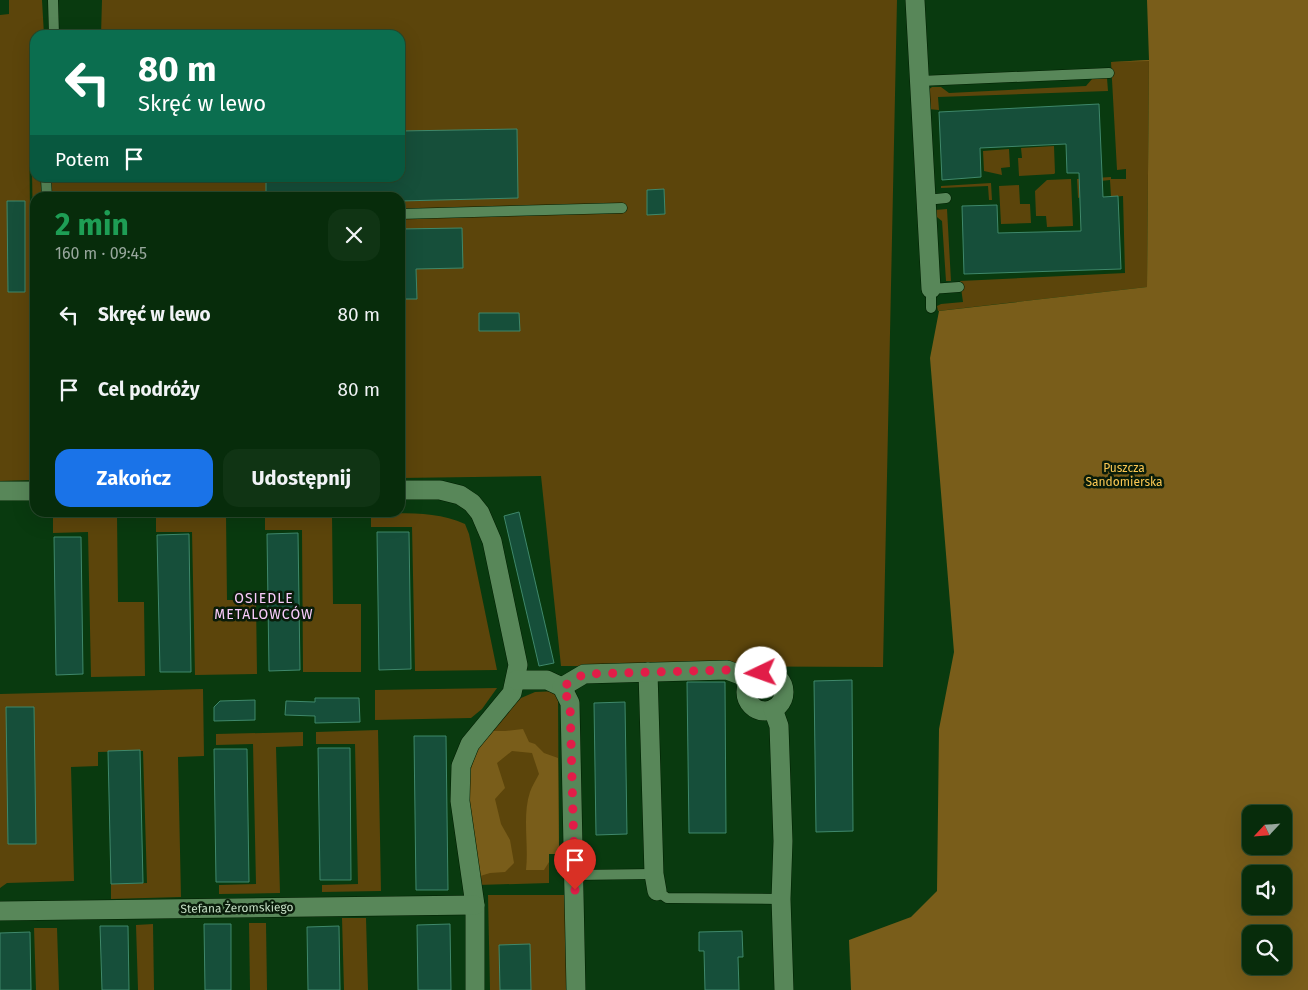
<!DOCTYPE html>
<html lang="pl">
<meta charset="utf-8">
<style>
body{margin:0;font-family:"Fira Sans",sans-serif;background:#103414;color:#f1f3f6;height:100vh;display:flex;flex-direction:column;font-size:19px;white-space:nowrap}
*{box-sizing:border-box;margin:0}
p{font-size:16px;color:#98a79d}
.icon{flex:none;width:28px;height:28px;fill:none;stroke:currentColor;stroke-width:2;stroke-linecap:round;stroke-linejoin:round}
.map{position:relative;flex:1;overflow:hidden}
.sheet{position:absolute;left:30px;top:192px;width:375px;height:325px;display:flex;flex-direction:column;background:#072c0b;border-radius:15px;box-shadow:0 5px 20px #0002,0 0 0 1px #28482c}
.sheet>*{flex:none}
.banner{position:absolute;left:30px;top:30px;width:375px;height:152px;border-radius:15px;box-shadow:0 5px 20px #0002,0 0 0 1px #28482c;background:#0b6e4f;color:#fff;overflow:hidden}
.needle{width:32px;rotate:244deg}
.controls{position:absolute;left:1242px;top:805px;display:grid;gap:10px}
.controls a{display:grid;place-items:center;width:50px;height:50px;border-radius:10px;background:#072c0b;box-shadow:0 5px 20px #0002,0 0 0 1px #28482c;font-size:25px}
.pin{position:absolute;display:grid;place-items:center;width:42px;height:42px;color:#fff;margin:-51px -21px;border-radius:50% 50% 50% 0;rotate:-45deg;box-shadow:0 0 5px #0007}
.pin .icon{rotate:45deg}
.me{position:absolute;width:55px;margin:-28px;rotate:267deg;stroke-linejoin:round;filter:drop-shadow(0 0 4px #0008)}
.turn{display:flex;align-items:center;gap:18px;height:105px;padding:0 25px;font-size:22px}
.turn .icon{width:65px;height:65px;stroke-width:2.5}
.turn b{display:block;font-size:35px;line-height:42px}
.then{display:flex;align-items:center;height:48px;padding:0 25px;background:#0003;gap:10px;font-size:19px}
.round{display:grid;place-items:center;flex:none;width:52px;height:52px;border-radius:15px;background:#103414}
.headline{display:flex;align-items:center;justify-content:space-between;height:85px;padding:0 25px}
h1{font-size:30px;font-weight:700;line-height:38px;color:#1e9e55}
.primary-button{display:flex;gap:10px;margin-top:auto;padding:10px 25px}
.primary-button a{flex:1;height:58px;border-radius:15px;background:#1a73e8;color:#fff;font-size:20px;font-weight:700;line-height:58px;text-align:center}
.primary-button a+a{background:#103414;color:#f1f3f6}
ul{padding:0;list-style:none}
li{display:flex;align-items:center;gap:15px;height:75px;padding:0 25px}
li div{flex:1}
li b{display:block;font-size:19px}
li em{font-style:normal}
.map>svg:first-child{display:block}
.green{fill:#5c450b}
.forest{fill:#795d1a;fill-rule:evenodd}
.building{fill:#164f3a;stroke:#3f886b}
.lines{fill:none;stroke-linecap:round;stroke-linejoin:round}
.service-casing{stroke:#001e01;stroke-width:11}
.minor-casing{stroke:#001e01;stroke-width:20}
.service{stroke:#588759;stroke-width:10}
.minor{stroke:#588759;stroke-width:19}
.route{stroke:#e11d48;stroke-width:9;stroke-dasharray:0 16.2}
.labels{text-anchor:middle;stroke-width:5;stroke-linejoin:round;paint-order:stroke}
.park-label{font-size:12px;fill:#fac753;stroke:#091c0a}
.street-label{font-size:12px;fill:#c5dec5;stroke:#091c0a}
.neighbourhood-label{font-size:14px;letter-spacing:1px;fill:#faccfc;stroke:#091c0a}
</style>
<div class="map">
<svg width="1308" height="990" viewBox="0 0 1308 990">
<rect width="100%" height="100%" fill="#093a0f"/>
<g class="green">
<polygon points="9,0 42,0 44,35 35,35 35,121 29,123 33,480 0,481 0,15 9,14"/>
<polygon points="102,0 897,0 883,667 561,666 541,476 400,478 400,198 35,198 35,354 32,171 35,171 35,178 400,178 400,35 101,35"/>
<polygon points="1149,60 1147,287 938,311 937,306 941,304 963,302 960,281 1125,273 1123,196 1111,197 1110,180 1081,183 1081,197 1078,198 1077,179 1111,177 1111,179 1126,179 1126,169 1117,170 1111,62"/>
<polygon points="1107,78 1108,91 938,97 939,110 928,109 928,90 932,87 941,87 949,93 1086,86 1092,79"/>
<polygon points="1054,146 1055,173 1054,174 1019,176 1018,158 1022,158 1021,148"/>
<polygon points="1009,149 1010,167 1001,168 1002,175 984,171 983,151"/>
<polygon points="1071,179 1073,226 1047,227 1046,216 1036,216 1035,191 1047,180"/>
<polygon points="991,183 992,200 989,200 988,186 941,188 941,186"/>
<polygon points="1019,185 1020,204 1030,204 1031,223 1001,224 999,186"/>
<polygon points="947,209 951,281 946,281 942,221 933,214 935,210"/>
<path d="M371,513C402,514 436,510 465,524L469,534L497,670L415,671L412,527H371Z"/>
<polygon points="226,515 227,600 256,600 257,674 195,675 192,532 156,532 156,516"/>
<polygon points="332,515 333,604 361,604 361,672 303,672 302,530 265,530 265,516"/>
<polygon points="117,516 118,602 144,602 145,676 91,677 88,532 53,533 53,517"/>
<polygon points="497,688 482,709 471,718 375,720 375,690"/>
<polygon points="203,689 204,756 178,757 181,897 111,899 111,884 147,883 143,751 98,752 98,766 71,767 74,881 7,883 0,888 0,694"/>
<polygon points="558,691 559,854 549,854 549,883 478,885 470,768 481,741 521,698 535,692"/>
<polygon points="378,730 381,891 322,892 322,885 358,884 355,744 316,744 316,732"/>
<polygon points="303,732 303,746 276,747 280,893 219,894 219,885 256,884 253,744 216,745 216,734"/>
<polygon points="488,895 565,895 567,990 490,990"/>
<polygon points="342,918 366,918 368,990 344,990"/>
<polygon points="249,923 266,923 267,990 250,990"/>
<polygon points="153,924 154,990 138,990 136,925"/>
<polygon points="34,928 57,928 59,990 36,990"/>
</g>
<g class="forest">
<path d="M1147,0H1308V990H851L849,940L911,917L937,891L939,729L954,652L930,358L939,311L1147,287L1149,61L1111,62L1149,60ZM1251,814H1284V846H1251ZM1251,874H1284V906H1251ZM1251,934H1284V966H1251Z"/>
<path d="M523,729L529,742L535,744L544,753L558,758L559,854H549V862L544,870H526C529,845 522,816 530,792C532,786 536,780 539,774L532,753L512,751L497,763L505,788L495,799L501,824L510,840L514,863L505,872L490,873L477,877C471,829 455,771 490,731H505Z"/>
</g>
<g class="building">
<polygon points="1099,104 1103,197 1118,196 1121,269 964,274 962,206 997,205 998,233 1081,231 1079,173 1067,173 1066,144 980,148 981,177 942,180 939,112"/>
<polygon points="517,129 518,198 400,201 400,198 266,198 266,178 400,178 400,131"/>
<polygon points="664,189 665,214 647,215 647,190"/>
<polygon points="7,201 25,201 25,292 8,292"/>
<polygon points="462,228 463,268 416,269 417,299 400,299 400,229"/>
<polygon points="479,313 519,313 520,331 479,331"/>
<polygon points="519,512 554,663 539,666 504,516"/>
<polygon points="377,532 409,532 411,669 379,670"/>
<polygon points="298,533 300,670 269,671 267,534"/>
<polygon points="189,534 191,672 160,672 157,535"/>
<polygon points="54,537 81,537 83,674 56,675"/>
<polygon points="852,680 853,831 816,832 814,681"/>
<polygon points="687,682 725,682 726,833 689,833"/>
<polygon points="315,698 359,698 360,722 315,723 315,716 285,715 286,701 315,702"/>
<polygon points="255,700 255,720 214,721 214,707 220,701"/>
<polygon points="625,702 627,834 596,835 594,703"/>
<polygon points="6,707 34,707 36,844 8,844"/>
<polygon points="414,736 446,736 448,890 416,890"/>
<polygon points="318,748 350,748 351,880 320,880"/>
<polygon points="214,749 247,749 249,882 216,882"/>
<polygon points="140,750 143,883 111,884 108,751"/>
<polygon points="204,924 231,924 231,990 205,990"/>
<polygon points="450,924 451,990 418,990 417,925"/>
<polygon points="100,926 128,926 129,990 102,990"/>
<polygon points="339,926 340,990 308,990 307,927"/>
<polygon points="742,931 743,957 738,957 739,990 705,990 704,951 699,951 699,932"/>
<polygon points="30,932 31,990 0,990 0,933"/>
<polygon points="530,944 531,990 500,990 499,945"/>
</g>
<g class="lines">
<defs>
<g id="service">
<polyline points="53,0 54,35"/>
<polyline points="920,81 1109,73"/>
<polyline points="46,178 47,198"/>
<polyline points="926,200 946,198"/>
<polyline points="400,214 622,208"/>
<polyline points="931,308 931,289 959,287"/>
<polyline points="574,875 654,874"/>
<polyline points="657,891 667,898 781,899"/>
</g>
<g id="minor">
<polyline points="915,0 931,289"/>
<polyline points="400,490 440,490 460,495 472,503 480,513 492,541 518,665 512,693 470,744 461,766 460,801 475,905 475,990"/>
<polyline points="0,491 35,491"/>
<polyline points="648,672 654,874 657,891"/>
<circle cx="765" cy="692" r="19"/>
<polyline points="516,680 547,680 562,687 570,703 576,990"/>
<polyline points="562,687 584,674 727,670 751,679"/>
<polyline points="773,709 779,726 783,841 781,899 784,990"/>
<polyline points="0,911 475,905"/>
</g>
</defs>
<use href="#service" class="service-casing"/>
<use href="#minor" class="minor-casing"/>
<use href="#service" class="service"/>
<use href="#minor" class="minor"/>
</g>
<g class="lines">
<polyline class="route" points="575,890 570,703 562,687 584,674 727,670 751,679 761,673"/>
</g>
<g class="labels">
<g class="park-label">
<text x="1124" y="472">Puszcza<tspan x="1124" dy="14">Sandomierska</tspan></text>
</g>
<g class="street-label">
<text transform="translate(237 908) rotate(-1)" y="4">Stefana Żeromskiego</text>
</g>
<g class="neighbourhood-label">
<text x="264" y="603">OSIEDLE<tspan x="264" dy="16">METALOWCÓW</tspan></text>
</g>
</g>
</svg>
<div class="controls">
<a><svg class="needle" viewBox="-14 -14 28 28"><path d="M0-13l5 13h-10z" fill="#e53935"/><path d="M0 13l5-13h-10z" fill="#98a79d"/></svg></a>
<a><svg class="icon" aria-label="sound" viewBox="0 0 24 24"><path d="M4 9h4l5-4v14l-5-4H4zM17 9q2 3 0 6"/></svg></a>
<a><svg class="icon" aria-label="search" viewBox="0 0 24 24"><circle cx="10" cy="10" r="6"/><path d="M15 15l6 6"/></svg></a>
</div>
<div class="pin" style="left:575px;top:890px;background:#d93025"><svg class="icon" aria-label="arrive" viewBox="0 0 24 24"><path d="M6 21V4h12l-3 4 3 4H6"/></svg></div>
<svg class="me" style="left:761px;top:673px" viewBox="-20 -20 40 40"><circle r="19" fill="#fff"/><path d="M0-13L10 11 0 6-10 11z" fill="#e11d48"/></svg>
<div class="banner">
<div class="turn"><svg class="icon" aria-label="left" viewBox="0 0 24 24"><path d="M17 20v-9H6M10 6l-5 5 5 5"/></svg><div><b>80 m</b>Skręć w lewo</div></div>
<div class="then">Potem<svg class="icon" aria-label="arrive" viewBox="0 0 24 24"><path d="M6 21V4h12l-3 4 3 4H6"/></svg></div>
</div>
<section class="sheet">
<div class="headline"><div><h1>2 min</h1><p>160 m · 09:45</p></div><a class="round"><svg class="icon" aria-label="close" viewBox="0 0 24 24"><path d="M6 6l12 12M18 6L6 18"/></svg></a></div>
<ul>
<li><svg class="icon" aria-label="left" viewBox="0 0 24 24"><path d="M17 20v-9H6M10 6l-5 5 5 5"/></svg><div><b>Skręć w lewo</b></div><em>80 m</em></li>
<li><svg class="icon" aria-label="arrive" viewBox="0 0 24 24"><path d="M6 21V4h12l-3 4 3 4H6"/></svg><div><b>Cel podróży</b></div><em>80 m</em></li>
</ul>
<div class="primary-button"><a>Zakończ</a><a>Udostępnij</a></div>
</section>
</div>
